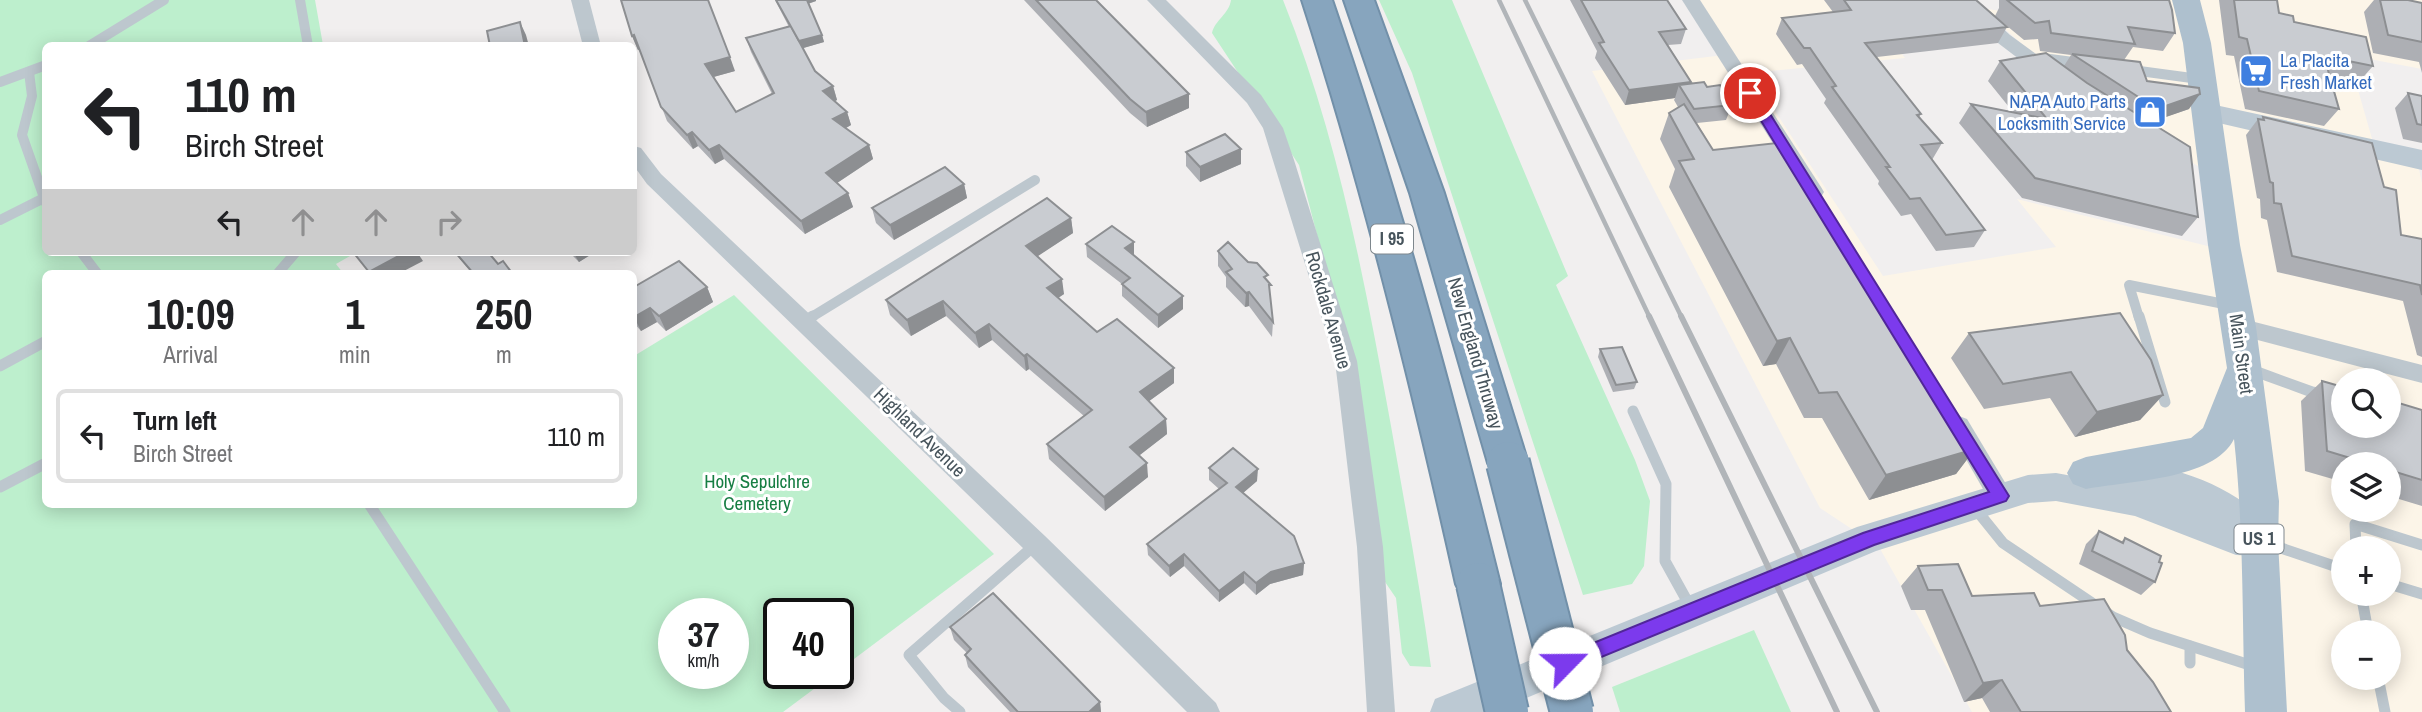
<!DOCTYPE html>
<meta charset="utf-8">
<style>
body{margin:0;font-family:"Archivo Narrow",sans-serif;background:#f2f2f2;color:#202124;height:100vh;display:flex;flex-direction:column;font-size:26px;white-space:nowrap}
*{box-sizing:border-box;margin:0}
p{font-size:23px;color:#757577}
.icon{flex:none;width:38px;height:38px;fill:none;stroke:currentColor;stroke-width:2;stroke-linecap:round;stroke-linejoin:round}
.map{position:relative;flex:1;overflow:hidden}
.drawer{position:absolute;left:42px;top:270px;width:595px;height:238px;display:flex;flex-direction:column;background:#fff;border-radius:10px;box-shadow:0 4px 18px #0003}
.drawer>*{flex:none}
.hud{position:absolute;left:42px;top:42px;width:595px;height:214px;border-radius:10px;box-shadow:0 4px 18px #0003;background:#fff;color:#202124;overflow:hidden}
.buttons{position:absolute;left:2331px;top:368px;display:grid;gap:14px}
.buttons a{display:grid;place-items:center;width:70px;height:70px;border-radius:50%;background:#fff;box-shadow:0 4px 18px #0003;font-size:35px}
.speed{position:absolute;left:658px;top:598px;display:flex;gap:14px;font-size:35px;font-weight:700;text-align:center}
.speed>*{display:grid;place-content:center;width:91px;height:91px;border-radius:50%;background:#fff;box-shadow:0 4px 18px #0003;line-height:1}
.speed small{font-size:18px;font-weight:400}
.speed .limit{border:4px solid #111;border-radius:10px;background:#fff;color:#111}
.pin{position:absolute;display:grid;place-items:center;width:60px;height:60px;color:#fff;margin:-30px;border:4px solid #fff;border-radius:50%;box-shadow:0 2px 7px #0007}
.me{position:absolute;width:77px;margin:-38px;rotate:67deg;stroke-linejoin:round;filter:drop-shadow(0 0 5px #0008)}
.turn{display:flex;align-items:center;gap:24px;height:147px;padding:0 28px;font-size:32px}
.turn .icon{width:91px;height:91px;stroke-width:2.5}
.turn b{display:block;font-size:49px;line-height:60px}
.lanes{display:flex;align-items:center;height:66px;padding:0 28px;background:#0003;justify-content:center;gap:35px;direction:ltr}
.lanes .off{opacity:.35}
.eta{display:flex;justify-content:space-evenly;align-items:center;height:119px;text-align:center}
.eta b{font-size:42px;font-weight:700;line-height:49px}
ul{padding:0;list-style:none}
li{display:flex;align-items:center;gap:21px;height:94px;margin:0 14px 10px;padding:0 14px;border:4px solid #e0e0e0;border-radius:10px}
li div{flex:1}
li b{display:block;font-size:26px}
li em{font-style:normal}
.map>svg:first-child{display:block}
.commercial{fill:#fcf5e8;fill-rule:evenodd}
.green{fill:#bdefcd;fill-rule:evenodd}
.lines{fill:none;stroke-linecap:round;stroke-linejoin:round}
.highway-casing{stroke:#7290a9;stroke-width:4}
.lane-far1{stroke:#bdc7ce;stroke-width:10}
.lane{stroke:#bdc7ce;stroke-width:11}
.street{fill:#bdc7ce;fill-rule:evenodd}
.secondary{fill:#bcc9d3;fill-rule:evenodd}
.primary{fill:#aec0ce;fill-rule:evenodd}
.highway{fill:#87a5be;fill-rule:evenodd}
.rail-far1{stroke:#b1b5b9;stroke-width:4.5}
.rail{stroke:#b1b5b9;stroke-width:6}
.highway-bridge-casing{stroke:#7290a9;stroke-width:46;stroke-linecap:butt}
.highway-bridge{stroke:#87a5be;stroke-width:42}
.wall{fill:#adafb4}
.shaded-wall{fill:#8d8f92}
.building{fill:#c9ccd1;stroke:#8d8f92;stroke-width:2}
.route{fill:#7c3aed;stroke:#51269a;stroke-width:2}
.labels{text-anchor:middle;stroke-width:6;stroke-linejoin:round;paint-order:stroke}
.shield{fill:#fff;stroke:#7e878d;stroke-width:2}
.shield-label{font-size:18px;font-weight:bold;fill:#47545c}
.shop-label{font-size:19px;fill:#366cbe;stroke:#fff;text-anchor:start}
.street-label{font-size:19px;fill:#47545c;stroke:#fff}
.park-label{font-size:19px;fill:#177e43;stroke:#fff}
</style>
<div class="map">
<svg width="2422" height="712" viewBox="0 0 2422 712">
<rect width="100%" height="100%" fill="#f1efef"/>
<path class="commercial" d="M1691,0H1862L1905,58L1750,73L1883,276L2056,247L2017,199L2232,252L2224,181L2153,140L2041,61L1981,8L2053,19L2051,0H2422V69L2348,55L2377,156L2418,165L2422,183V712H1972L1879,547L1820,508L1592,71L1724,55ZM2343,380H2389V425H2343ZM2343,464H2389V509H2343ZM2343,548H2389V593H2343ZM2343,632H2389V677H2343Z"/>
<g class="green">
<path d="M0,0H315L323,45L46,46V252H349L350,256L336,264L343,273H46V504H634V356L734,295L994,554L838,671V614H779V674H834L783,712H0ZM674,614H733V674H674Z"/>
<path d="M1231,0H1283C1338,137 1365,282 1391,426C1405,506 1420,586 1431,667L1410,666L1402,653L1396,598L1381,576L1335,305L1299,165L1212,33C1215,20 1229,14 1231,0Z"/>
<polygon points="1379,0 1452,0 1568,276 1556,285 1635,460 1650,501 1644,566 1632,584 1583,595 1412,73"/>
<polygon points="1754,630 1791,712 1620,712 1612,687"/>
</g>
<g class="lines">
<defs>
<g id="highway">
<path d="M1302,0H1332C1398,192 1451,387 1500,584L1493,598L1478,603L1463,598L1456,584C1412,387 1364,192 1302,0Z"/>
<polygon points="1344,0 1374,0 1444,193 1528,463 1522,475 1508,480 1494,475 1488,463 1410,193"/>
</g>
</defs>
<use href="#highway" class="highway-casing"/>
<g class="lane-far1">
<polyline points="300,0 308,46"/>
<polyline points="89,46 164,0"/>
<polyline points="2042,58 2081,63"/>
<polyline points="2132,70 2199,79"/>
<polyline points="29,72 32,96 22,135 46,203"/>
<polyline points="0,82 46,65"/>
<polyline points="0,220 46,197"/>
<polyline points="81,252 97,273"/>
<polyline points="278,273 296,252"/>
<polyline points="810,318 1035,180"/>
<polyline points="2139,318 2129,285 2229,305"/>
</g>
<g class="lane">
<polyline points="2139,316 2165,402"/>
<polyline points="805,321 813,316"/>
<polyline points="0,366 46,341"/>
<polyline points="2249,369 2312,392 2343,398"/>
<polyline points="1633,411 1666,484 1665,561 1691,608"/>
<polyline points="0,487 46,463"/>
<polyline points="369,504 505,712"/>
<polyline points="1974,507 2003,543 2113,617 2150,633 2256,667"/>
<polyline points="2266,543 2343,569"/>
<polyline points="2356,548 2355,524 2422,545"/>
<polyline points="2389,584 2422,594"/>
<polyline points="2361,593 2368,632"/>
<polyline points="2190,646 2190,663"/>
<polyline points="2378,677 2385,712"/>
<polyline points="960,712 944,698 909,655 1036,544"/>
</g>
<g class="street">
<polygon points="571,0 589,0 601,46 583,46"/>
<polygon points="1147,0 1166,0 1261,95 1283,128 1294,160 1357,361 1383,547 1395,712 1367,712 1357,547 1335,361 1263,128 1247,103"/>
<polygon points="1682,0 1700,0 1821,187 1824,192 1821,197 1807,197"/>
<polygon points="1952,0 1972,0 2010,35 2058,70 2060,74 2058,78 2044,78 1998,43"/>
<polygon points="634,146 641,148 661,174 1045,536 1216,703 1220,712 1187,712 1027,552 647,184 634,166"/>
<polygon points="2239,318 2422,365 2422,383 2231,333 2228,327 2231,321"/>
<polygon points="1959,416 1967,419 2009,489 2012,496 2009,503 2000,506 1991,503 1947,426 1951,419"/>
</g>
<g class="secondary">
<polygon points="2206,103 2422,150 2422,170 2197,118 2193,112 2197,106"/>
<path d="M2108,460C2166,463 2249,485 2277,541L2271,552L2259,556L2236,555L2135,516L2056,501L2028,503L1876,551L1493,712H1430L1435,699L1857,527L2028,475L2056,473L2094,480L2091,474L2096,464Z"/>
</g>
<path class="primary" d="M2172,0H2200L2211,43L2240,245L2256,327L2279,501L2278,541L2287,712H2245C2242,621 2244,529 2234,439C2214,480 2127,481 2086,489L2073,484L2067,473L2073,462L2086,457L2191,438L2203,428L2227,368L2208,245L2183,43Z"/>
<use href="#highway" class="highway"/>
<g class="rail-far1">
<polyline points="1499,0 1650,318"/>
<polyline points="1525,0 1682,318"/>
</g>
<g class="rail">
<polyline points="1649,316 1837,712"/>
<polyline points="1681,316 1877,712"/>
</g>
<defs>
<g id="highway-bridge">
<polyline points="1508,463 1572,712"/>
<polyline points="1478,584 1507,712"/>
</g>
</defs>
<use href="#highway-bridge" class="highway-bridge-casing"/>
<use href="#highway-bridge" class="highway-bridge"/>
</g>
<g class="wall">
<polygon points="775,0 816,0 816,1 808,4 822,35 824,42 803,48 815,71 833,86 837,100 835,101 847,112 851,125 846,128 869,145 873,159 837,183 848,193 853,207 805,234 724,159 715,164 698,146 693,149 667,121 640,50 638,50 632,36 735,71 713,77 736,112 772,94 751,52 746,38 789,27"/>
<polygon points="1024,0 1096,0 1189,94 1189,108 1147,127 1130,113"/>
<polygon points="1570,0 1667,0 1686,29 1681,44 1668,45 1691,82 1690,84 1707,87 1732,105 1726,120 1697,123 1713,150 1975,449 1956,474 1869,500 1822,418 1804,418 1776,364 1763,366 1669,187 1675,169 1660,139 1669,113 1678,107 1674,100 1675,98 1625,105 1595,58 1597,51"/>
<polygon points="1824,0 1976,0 2007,27 1998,43 1877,57 1921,114 1919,117 1942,143 1932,160 1985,230 1974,247 1936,251 1911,214 1901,216 1878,184 1879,181 1824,103 1826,99 1802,64 1797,65 1776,34 1782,18 1833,12"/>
<polygon points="1999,0 2169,0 2175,33 2163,51 2133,47 2124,60 2147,81 2189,109 2150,122 2198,217 2182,236 2022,198 1959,123 1971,104 2013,112 1988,81 2000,61 2064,66 2071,55 2040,51 2038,39 2024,40 1995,16 1999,8"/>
<polygon points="2219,0 2277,0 2279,13 2373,66 2358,83 2331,78 2339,109 2324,126 2245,109 2234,56 2226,55"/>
<polygon points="2374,0 2408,0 2422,3 2422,73 2419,62 2373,53 2364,12"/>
<polygon points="2408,93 2422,96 2422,143 2403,139 2395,108"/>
<polygon points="2263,117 2384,187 2401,235 2422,239 2422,357 2417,355 2403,301 2277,272 2267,220 2261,218 2260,199 2257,198 2246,135 2258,119 2261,120"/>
<polygon points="1186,152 1241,164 1200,182 1186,166"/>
<polygon points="964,184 967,198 894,240 876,223 872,208"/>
<polygon points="1071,218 1073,233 1037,256 1064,294 1058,298 1097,332 1174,383 1149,401 1166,419 1167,434 1139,455 1148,477 1105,511 1049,459 1047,444 1084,416 1029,369 1026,371 992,340 979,348 946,316 911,336 890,315 886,300"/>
<polygon points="1134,242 1134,255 1183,309 1158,328 1122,296 1122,284 1087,257 1086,244"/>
<polygon points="1218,251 1268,281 1273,322 1272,337 1249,306 1245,307 1226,287 1226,277 1218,266"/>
<polygon points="454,252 488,252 498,264 512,273 472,273"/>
<polygon points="569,252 595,252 579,262"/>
<polygon points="634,287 707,287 713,302 666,331 657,322 641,331 634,323"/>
<polygon points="1969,333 2163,395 2140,420 2075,437 2050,398 1984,409 1951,358"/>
<polygon points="1600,349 1637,382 1634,389 1613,392 1598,357"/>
<polygon points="2322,381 2422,410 2422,506 2389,496 2389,464 2343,464 2343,482 2305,471 2301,401"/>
<polygon points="1209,468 1257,481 1243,493 1304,563 1303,575 1270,584 1256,595 1244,583 1219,602 1184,566 1170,577 1148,555 1147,544 1219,489 1209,480"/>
<polygon points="2099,531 2121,542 2125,538 2155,582 2141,595 2079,564 2086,544"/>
<polygon points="1918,566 1972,596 2040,606 2127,650 2171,712 1990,712 1982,698 1964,702 1925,610 1911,610 1901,586"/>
<polygon points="950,627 1100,702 1101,712 1010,712 968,667 965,655 967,653 954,640"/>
</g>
<g class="shaded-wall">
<polygon points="806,0 816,0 816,1 807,4"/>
<polygon points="520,22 526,35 529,46 525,46"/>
<polygon points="634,35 640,49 638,50 632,36"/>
<polygon points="822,35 824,42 800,49 798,41"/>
<polygon points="730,57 735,71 710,78 705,64"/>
<polygon points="1691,82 1686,96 1679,85 1675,98 1625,105 1629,90"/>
<polygon points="833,86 837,100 827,105 823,91"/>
<polygon points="1189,94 1189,108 1147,127 1146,112"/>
<polygon points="2200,94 2189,109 2146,124 2157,109"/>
<polygon points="847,112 851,125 837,133 833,119"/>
<polygon points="692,132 698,146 693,149 687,135"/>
<polygon points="719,145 724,159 715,164 709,150"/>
<polygon points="869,145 873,159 831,187 826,173"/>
<polygon points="1241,149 1241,164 1200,182 1200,167"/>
<polygon points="964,184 967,198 894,240 890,225"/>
<polygon points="848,193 853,207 805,234 801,221"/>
<polygon points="1071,218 1073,233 1029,262 1026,246"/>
<polygon points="1134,242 1134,255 1126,260 1125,248"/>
<polygon points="406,252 417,252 423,261 400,273 370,273 369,272"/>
<polygon points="573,252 595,252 579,262"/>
<polygon points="1062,279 1064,294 1049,304 1047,288"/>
<polygon points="707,287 713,302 666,331 659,316"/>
<polygon points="1249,292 1249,306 1245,307 1246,293"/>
<polygon points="1183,296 1183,309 1158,328 1158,315"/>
<polygon points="943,301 946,316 911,336 907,320"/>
<polygon points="650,308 657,322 641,331 634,317"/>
<polygon points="989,324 992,340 979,348 975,333"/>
<polygon points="1790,338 1776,364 1763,366 1777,341"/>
<polygon points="1027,354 1029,369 1026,371 1024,356"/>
<polygon points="1174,368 1174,383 1141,407 1140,392"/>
<polygon points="2163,395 2140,420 2075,437 2097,412"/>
<polygon points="1166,419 1167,434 1131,462 1130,447"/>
<polygon points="1975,449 1956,474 1869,500 1886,475"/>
<polygon points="1147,463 1148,477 1105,511 1104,497"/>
<polygon points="1258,469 1257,481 1236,499 1236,487"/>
<polygon points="1184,554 1184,566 1170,577 1169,566"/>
<polygon points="1304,563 1303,575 1270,584 1256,595 1256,583 1271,572"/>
<polygon points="1244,572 1244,583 1219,602 1219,591"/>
<polygon points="2002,680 1982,698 1964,702 1983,683"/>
<polygon points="1100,702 1101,712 1089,712"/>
</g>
<g class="building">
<polygon points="621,0 708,0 730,57 705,64 736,112 774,93 746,38 791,26 815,71 833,86 823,91 847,112 833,119 869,145 826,173 848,193 801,221 719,145 709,150 692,132 687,135 661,107 634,35 632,36"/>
<polygon points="776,0 807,0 822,35 799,41"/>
<polygon points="1036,0 1096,0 1189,94 1146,112 1130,99"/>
<polygon points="1581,0 1667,0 1686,29 1659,32 1691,82 1629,90 1599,43 1604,42"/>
<polygon points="1844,0 1976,0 2007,27 1865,43 1921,114 1917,115 1942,143 1921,145 1985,230 1946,235 1920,198 1910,199 1886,167 1890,167 1832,87 1836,86 1810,48 1804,48 1782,18 1851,10"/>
<polygon points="2007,0 2169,0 2172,10 2175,33 2128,27 2135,44 2051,33 2049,21 2035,23"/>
<polygon points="2234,0 2277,0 2279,13 2293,16 2294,22 2366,37 2373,66 2324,56 2339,109 2259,91 2247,39 2239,37"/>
<polygon points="2380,0 2408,0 2422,3 2422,42 2388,35"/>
<polygon points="520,22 525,46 490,46 487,31"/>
<polygon points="2046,53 2087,83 2190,147 2198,217 2035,178 1971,104 2047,119 2000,61"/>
<polygon points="2072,54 2140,62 2147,81 2199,88 2200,94 2157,109"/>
<polygon points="1704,82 1707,87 1720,85 1732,105 1694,109 1679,85"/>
<polygon points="2408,93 2422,96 2422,125 2417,124"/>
<polygon points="1684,104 1713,150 1777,143 1793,168 1799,168 1975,449 1886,475 1837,392 1819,393 1790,338 1777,341 1679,161 1694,159 1669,113"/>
<polygon points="2263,117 2372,143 2384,187 2396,190 2401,235 2422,239 2422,295 2420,285 2292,256 2281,204 2274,203 2273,183 2270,182 2258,119 2264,120"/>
<polygon points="1225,134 1241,149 1200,167 1186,152"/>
<polygon points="945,167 964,184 890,225 872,208"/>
<polygon points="1047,198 1071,218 1026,246 1062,279 1047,288 1097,332 1117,319 1174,368 1140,392 1166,419 1130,447 1147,463 1104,497 1047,444 1092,410 1027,354 1024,356 989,324 975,333 943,301 907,320 886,300"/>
<polygon points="1112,226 1134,242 1125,248 1183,296 1158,315 1122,284 1130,278 1086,244"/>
<polygon points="1228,242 1248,262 1257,263 1268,275 1264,277 1271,285 1269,285 1273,322 1249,292 1246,293 1226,272 1232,269 1218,251"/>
<polygon points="353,252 406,252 369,272"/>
<polygon points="455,252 488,252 498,264 503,261 512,273 473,273"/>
<polygon points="679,261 707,287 659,316 650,308 634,317 634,287"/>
<polygon points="2120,313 2151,360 2163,395 2097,412 2071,372 2003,384 1969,333"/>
<polygon points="1622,347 1637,382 1616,385 1600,349"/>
<polygon points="2322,381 2343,387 2343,425 2389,425 2389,400 2422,410 2422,480 2389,470 2389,464 2370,464 2327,451"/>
<polygon points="1233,448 1258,469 1236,487 1294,536 1304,563 1271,572 1256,583 1244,572 1219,591 1184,554 1169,566 1147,544 1227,483 1209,468"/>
<polygon points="2099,531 2123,543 2125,538 2161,556 2159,562 2162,563 2155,582 2092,551"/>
<polygon points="1958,564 1972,596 2034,593 2040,606 2104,599 2125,635 2127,650 2153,682 2171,712 2021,712 2002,680 1983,683 1942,590 1928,590 1918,566"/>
<polygon points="993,593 1100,702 1089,712 1018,712 965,655 971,649 950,627"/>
</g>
<polygon class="route" points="1750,89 1755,90 2009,496 2006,501 1874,545 1565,672 1559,669 1556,663 1559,657 1863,533 1989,492 1744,93"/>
<defs>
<symbol id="supermarket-square" viewBox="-11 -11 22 22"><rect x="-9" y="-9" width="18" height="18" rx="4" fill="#3f7fe0" stroke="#fff"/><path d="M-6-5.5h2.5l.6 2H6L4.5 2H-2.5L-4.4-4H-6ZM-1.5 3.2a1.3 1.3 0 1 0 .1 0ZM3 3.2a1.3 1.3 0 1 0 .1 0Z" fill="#fff"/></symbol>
<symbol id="shop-square" viewBox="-11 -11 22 22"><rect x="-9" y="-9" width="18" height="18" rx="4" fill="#3f7fe0" stroke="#fff"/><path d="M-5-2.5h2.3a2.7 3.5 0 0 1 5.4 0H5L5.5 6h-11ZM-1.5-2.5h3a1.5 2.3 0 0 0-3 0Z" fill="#fff"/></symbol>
</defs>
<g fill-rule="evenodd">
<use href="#supermarket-square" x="2237" y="52" width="38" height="38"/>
<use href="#shop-square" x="2131" y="93" width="38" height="38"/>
</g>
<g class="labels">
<g class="shield">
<rect x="1371" y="224.5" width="42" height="29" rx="5"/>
<rect x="2234.5" y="524.5" width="49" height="29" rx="5"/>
</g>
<g class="shield-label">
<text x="1392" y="245">I 95</text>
<text x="2259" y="545">US 1</text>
</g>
<g class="shop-label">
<text x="2280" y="67">La Placita<tspan x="2280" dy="22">Fresh Market</tspan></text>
<text x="2126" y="108" text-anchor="end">NAPA Auto Parts<tspan x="2126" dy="22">Locksmith Service</tspan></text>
</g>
<g class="street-label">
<text transform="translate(1329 310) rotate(74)" y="7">Rockdale Avenue</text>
<text transform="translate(1476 353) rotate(74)" y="7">New England Thruway</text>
<text transform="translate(2242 354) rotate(82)" y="7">Main Street</text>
<text transform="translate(920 432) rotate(44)" y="7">Highland Avenue</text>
</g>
<g class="park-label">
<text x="757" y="488">Holy Sepulchre<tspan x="757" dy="22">Cemetery</tspan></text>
</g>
</g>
</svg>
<div class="buttons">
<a><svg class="icon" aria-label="search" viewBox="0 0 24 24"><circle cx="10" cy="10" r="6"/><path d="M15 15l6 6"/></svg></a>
<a><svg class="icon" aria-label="layers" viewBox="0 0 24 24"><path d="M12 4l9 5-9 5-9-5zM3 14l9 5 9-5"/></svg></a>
<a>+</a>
<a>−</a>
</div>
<div class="speed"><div>37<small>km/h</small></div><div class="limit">40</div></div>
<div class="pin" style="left:1750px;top:93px;background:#d93025"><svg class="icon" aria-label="arrive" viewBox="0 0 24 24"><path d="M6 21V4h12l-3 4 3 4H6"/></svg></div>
<svg class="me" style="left:1565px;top:663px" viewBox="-20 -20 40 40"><circle r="19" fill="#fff"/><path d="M0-13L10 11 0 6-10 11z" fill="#7c3aed"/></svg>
<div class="hud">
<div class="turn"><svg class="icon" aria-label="left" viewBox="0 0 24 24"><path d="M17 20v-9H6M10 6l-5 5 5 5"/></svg><div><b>110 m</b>Birch Street</div></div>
<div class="lanes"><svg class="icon" aria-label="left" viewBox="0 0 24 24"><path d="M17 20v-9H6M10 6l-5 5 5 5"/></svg><svg class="icon off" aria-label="ahead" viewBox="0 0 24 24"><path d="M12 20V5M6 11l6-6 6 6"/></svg><svg class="icon off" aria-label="ahead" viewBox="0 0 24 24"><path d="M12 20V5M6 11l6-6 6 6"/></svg><svg class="icon off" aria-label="right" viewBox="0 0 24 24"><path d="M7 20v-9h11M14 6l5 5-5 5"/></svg></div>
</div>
<section class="drawer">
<div class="eta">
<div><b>10:09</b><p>Arrival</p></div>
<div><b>1</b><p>min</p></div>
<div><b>250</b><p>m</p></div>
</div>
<ul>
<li><svg class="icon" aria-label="left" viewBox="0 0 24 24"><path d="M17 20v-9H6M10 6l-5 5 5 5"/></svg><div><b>Turn left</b><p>Birch Street</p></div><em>110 m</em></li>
</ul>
</section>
</div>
